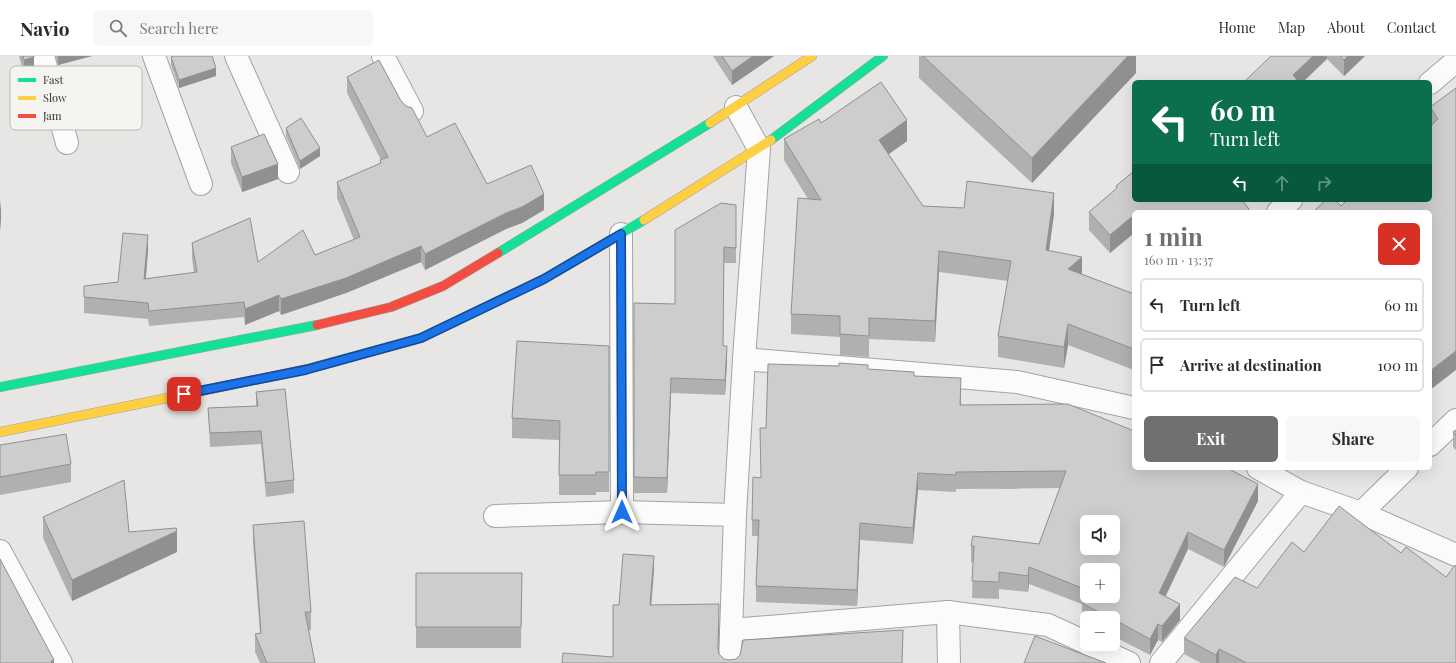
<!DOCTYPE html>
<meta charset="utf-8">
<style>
body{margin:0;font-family:"Playfair Display",serif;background:#f7f7f7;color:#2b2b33;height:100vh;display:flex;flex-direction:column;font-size:15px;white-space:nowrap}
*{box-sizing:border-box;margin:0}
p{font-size:13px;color:#7c7c81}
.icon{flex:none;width:22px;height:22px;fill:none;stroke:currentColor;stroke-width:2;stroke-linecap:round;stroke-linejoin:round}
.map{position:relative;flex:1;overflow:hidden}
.side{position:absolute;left:1132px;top:154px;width:300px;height:260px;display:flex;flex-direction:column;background:#fff;border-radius:6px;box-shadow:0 4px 16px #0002}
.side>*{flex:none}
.top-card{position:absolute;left:1132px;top:24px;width:300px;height:122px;border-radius:6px;box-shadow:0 4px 16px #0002;background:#0b6e4f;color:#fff;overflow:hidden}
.buttons{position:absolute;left:1080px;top:459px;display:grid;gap:8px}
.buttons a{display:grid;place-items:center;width:40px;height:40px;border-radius:6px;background:#fff;box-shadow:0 4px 16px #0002;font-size:20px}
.pin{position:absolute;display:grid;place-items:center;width:34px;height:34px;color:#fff;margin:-17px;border-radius:8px;box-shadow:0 2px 6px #0006}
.me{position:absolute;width:44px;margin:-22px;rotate:0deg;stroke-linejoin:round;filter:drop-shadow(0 0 3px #0008)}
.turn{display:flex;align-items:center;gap:14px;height:84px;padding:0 12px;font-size:18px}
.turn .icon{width:52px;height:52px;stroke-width:2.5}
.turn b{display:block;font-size:28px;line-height:34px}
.lanes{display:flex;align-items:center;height:38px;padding:0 12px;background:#0003;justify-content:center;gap:20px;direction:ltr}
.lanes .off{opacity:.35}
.round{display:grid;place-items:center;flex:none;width:42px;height:42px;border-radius:6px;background:#f7f7f7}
.headline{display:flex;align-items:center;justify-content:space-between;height:68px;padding:0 12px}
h1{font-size:24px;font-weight:700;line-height:30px;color:#70706f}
.primary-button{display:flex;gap:8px;margin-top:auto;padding:8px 12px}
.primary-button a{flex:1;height:46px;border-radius:6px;background:#70706f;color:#fff;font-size:16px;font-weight:700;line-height:46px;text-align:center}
.primary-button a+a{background:#f7f7f7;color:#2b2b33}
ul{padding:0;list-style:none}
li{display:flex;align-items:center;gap:12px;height:54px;margin:0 8px 6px;padding:0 4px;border:2px solid #e1e1e2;border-radius:6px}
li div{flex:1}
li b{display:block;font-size:15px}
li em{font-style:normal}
header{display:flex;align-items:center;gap:24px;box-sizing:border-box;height:56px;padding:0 20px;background:#fff;border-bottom:1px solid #e1e1e2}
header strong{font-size:19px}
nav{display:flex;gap:22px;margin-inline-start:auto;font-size:14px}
.search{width:280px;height:36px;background:#f7f7f7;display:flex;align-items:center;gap:10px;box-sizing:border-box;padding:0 14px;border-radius:6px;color:#7c7c81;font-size:15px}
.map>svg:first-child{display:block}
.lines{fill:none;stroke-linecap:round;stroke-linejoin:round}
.street-casing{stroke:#a3a3a2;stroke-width:24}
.fast-casing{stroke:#a3a3a2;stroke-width:10}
.slow-casing{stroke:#a3a3a2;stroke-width:10}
.jam-casing{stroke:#a3a3a2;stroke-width:10}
.street{stroke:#fbfbfb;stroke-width:22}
.fast{stroke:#16e098;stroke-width:9}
.slow{stroke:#ffcf43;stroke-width:9}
.jam{stroke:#f24e42;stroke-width:9}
.wall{fill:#b1b0b0;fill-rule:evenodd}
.shaded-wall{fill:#909090}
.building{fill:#cecdcd;stroke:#909090;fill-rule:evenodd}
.route-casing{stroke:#114b97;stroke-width:10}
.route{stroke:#1a73e8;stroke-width:7}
.key{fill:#f5f4f1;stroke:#bab9b7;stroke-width:1}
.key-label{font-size:11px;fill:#30302f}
</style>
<header>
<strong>Navio</strong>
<div class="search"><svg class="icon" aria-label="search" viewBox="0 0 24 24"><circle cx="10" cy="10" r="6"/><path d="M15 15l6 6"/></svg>Search here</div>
<nav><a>Home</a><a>Map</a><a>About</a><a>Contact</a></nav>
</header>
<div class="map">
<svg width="1456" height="607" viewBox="0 0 1456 607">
<rect width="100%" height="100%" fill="#e7e6e5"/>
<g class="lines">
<defs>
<g id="street">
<polyline points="43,0 67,87"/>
<polyline points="154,0 201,128"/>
<polyline points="236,0 288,116"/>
<polyline points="383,0 412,55"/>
<polyline points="1430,27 1456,5"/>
<polyline points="1278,156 1291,144"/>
<polyline points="621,178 622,456"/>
<polyline points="744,303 1017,326 1134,352"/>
<polyline points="1430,389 1456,364"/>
<polyline points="1258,412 1301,436 1361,457 1456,499"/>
<polyline points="1361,457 1407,412"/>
<polyline points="495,460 622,456 735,459"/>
<polyline points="0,495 61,607"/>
<polyline points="948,556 949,607"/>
<polyline points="731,574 948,556 1048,569 1087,587"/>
<polyline points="1088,588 1129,607"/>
<polyline points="730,607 735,459 744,303 759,93 736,51"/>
<polyline points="1161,607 1301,436"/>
</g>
<g id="fast">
<polyline points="771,84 883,0"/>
<polyline points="498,197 710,67"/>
<polyline points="307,313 421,282 544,223 644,164"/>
<polyline points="0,331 317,269"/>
</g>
<g id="slow">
<polyline points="710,67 812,0"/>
<polyline points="644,164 771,84"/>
<polyline points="0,376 192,337"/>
</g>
<g id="jam">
<polyline points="317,269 391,251 443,230 498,197"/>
<polyline points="192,337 307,313"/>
</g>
</defs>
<use href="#street" class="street-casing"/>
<use href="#fast" class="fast-casing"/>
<use href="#slow" class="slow-casing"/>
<use href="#jam" class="jam-casing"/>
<use href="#street" class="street"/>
<use href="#fast" class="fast"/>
<use href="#slow" class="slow"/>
<use href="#jam" class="jam"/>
</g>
<g class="wall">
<polygon points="19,0 34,0 34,15 24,18"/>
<polygon points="55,0 92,0 58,9"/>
<polygon points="713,0 774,0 732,29"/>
<polygon points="919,0 1136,0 1136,17 1032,127 919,22"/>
<polygon points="1270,0 1365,0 1344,20 1327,3"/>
<polygon points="171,1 216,20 179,32 171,9"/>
<polygon points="347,21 401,45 427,81 487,128 544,154 522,167 506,173 425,214 421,206 346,237 281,259 279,255 245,269 244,261 149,270 148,263 84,257 84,230 118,226 148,195 146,223 194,217 192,202 192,187 258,206 315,199 354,184 337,142 337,126 380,108 380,104 381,104 347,37"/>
<polygon points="1456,33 1430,334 1341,150 1430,144 1430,51"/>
<polygon points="821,67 907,85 889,98 923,150 1054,158 1049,195 1082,218 1134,238 1134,314 1068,289 1064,312 998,301 998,280 1008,225 939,216 935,286 869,283 869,301 840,299 840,281 791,278 791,258 808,143 784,104 784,83"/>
<polygon points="286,72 320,100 300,113 286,80"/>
<polygon points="231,91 278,123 242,136 231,107"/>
<polygon points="1116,130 1249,156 1134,156 1134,177 1110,197 1089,174 1089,156 1116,133"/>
<polygon points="736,149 736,207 724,207 723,290 727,305 725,339 671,337 667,437 634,437 634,247 675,248"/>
<polygon points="609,290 609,436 596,436 596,439 559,439 559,384 512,382 512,362"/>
<path d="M868,313L914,320L961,339V349L1258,445L1224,511L1188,493L1166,540L1180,564L1162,586L1158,584L1150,599L1113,580V562H1087V566L1082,564V548L1029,528L1028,536L999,533V543L972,542L973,507L971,506V489L1039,488L1060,432L956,433V436L918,434L913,488L860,484L857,550L756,546V530L758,480H752V464L761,422L766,372ZM1087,514L1113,540H1087Z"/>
<polygon points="256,336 294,424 294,437 266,441 261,388 210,391 208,352 256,350"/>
<polygon points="1456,374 1456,394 1453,391 1453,376"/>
<polygon points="0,389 71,408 71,426 0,439"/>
<polygon points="43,461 129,476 177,496 72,545 43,482"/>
<polygon points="253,469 311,556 311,574 309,574 315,607 260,607 255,596 255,578 260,577 253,487"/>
<polygon points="1304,496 1401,497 1446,521 1456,607 1201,607 1184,598 1184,582 1257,532"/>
<polygon points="416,517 522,517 521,592 416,592"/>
</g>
<g class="shaded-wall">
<polygon points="58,0 92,0 58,9"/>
<polygon points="753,0 774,0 732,29 732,15"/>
<polygon points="1128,0 1136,0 1136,17 1032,127 1032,102"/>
<polygon points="1313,0 1327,0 1327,3 1303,26 1293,26 1293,19"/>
<polygon points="1348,0 1365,0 1344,20 1344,4"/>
<polygon points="34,1 34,15 24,18 24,4"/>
<polygon points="216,12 216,20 179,32 179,24"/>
<polygon points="907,64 907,85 879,105 879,84"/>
<polygon points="320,92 320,100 300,113 300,105"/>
<polygon points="278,108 278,123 242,136 242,121"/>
<polygon points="1054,137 1054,158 1046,215 1046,194"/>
<polygon points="544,138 544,154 522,167 506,173 425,214 425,198"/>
<polygon points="1,144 1,165 0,175 0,154"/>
<polygon points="1134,159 1134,177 1110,197 1110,179"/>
<polygon points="148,179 148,195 144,239 144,223"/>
<polygon points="421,190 421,206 346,237 281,259 281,243"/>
<polygon points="939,195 939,216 935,286 935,265"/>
<polygon points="1082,201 1082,222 1068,213"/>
<polygon points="279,239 279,255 245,269 245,253"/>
<polygon points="1068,268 1068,289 1064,312 1064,291"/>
<polygon points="727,290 727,305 725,339 725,324"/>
<polygon points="1456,295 1456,314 1430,334 1430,315"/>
<polygon points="671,322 671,337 667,437 667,422"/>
<polygon points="961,322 961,339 960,366 960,349"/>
<polygon points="918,417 918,434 913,488 913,472"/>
<polygon points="1258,428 1258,445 1224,511 1224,494"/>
<polygon points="860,467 860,484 857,550 857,534"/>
<polygon points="177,475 177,496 72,545 72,524"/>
<polygon points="1188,476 1188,493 1159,553 1159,537"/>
<polygon points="654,500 654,515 650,564 650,549"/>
<polygon points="1029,511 1029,528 1028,536 1028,520"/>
<polygon points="719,548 719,563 718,607 718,592"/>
<polygon points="1180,548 1180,564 1162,586 1162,570"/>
<polygon points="1158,568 1158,584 1150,599 1150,583"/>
<polygon points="1219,593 1219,607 1216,607 1216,599"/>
<polygon points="54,604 54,607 51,607 51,605"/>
</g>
<g class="building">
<polygon points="23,0 34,0 34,1 24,4"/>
<polygon points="173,0 212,0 216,12 179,24 171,1"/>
<polygon points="722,0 753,0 732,15"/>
<polygon points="923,0 1128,0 1032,102"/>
<polygon points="1271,0 1313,0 1293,19 1299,26 1244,26"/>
<polygon points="1340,0 1348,0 1344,4"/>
<polygon points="379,4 401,45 406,50 412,52 427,81 455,67 487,128 531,109 544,138 522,151 506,157 425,198 421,190 346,222 281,243 279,239 245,253 244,246 149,255 148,247 84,241 84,230 118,226 123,177 148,179 144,223 197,216 192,187 250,162 258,206 303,174 315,199 360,181 337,126 381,107 380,104 388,101 347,21"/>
<polygon points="881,26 907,64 879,84 923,150 964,152 967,125 1054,137 1046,194 1082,201 1068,213 1134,238 1134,293 1068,268 1064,291 998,280 1011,205 939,195 935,265 869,262 869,280 840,278 840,260 791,258 798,142 821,144 784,83 819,63 821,67"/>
<polygon points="1456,32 1456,295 1430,315 1430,156 1313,156 1326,144 1335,144 1341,150 1347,144 1430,144 1430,71 1438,63 1430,51"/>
<polygon points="301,62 320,92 300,105 286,72"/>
<polygon points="264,78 278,108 242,121 231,91"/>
<polygon points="1134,115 1134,144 1242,144 1249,153 1246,156 1134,156 1134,159 1110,179 1089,156 1117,132 1116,130"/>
<polygon points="721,147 736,149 736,192 724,191 723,290 727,290 725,324 671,322 667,422 634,421 634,247 675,248 675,174"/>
<polygon points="517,285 609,290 609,416 596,416 596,419 559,419 560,365 512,362"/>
<path d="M839,307L868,309V313L914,316V320L961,322L960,349L1068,348L1134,375V412H1227L1258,428L1224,494L1188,476L1159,537L1180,548L1162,570L1158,568L1150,583L1113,563V562H1110L1082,547L1087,537V540H1113V514H1087V534L1029,511L1028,520L999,516V526L972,525L974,490L971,489L973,480L1039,488L1066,415L956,416V419L918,417L913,472L860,467L857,534L756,530L759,464H752L753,421L761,422L760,372H766L768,308L839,310ZM1087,466H1113V492H1087Z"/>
<polygon points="285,333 294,424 266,427 261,375 210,377 208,352 258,350 256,336"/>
<polygon points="1456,374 1456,379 1453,376"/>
<polygon points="66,378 71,408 0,421 0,389"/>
<polygon points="124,424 129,476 176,472 177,475 72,524 43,461"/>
<polygon points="1339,450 1401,497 1406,491 1446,521 1455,509 1456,510 1456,607 1247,607 1219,593 1216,599 1184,582 1235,521 1257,532 1292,486 1304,496"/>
<polygon points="304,465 311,556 305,556 315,607 267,607 255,578 261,577 253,469"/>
<polygon points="623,498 654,500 650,549 719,548 718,592 719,598 724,603 729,604 736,603 740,599 743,584 903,574 902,607 562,607 563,597 613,601 613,549 619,549"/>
<polygon points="0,503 54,604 51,605 52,607 0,607"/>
<polygon points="416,517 522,517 521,571 416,571"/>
<polygon points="1035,580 1106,607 1024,607"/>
</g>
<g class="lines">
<defs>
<polyline id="route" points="184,338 305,314 421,282 544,223 621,178 622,456"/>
</defs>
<use href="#route" class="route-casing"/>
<use href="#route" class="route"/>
</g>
<rect x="10" y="10" width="132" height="64" rx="6" class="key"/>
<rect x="18" y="22" width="18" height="4" fill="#16e098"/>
<rect x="18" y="40" width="18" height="4" fill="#ffcf43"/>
<rect x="18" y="58" width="18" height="4" fill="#f24e42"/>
<g class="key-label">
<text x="43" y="28">Fast</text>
<text x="43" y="46">Slow</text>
<text x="43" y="64">Jam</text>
</g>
</svg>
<div class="buttons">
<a><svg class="icon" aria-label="sound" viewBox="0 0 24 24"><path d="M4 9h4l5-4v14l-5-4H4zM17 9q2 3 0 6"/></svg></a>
<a>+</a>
<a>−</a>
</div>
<div class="pin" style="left:184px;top:338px;background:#d93025"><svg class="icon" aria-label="arrive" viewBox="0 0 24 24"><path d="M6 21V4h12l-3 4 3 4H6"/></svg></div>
<svg class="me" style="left:622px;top:456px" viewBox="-20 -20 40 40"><path d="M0-17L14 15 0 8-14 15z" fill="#1a73e8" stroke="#fff" stroke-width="4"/></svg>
<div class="top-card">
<div class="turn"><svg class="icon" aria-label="left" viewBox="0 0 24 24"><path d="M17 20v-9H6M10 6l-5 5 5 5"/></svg><div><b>60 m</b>Turn left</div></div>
<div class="lanes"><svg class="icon" aria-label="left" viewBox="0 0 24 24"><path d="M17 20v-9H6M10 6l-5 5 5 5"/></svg><svg class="icon off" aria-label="ahead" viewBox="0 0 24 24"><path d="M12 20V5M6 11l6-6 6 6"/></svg><svg class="icon off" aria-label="right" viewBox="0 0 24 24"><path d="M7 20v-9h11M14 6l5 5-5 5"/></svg></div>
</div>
<section class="side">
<div class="headline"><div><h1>1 min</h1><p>160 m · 13:37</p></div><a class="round" style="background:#d93025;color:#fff"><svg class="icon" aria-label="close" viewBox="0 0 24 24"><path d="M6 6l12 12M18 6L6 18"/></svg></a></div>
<ul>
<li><svg class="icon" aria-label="left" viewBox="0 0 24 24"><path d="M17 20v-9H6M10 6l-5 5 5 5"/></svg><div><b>Turn left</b></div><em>60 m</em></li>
<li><svg class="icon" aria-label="arrive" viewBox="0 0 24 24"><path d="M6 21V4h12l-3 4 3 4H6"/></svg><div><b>Arrive at destination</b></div><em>100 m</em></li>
</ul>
<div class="primary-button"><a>Exit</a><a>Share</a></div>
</section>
</div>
